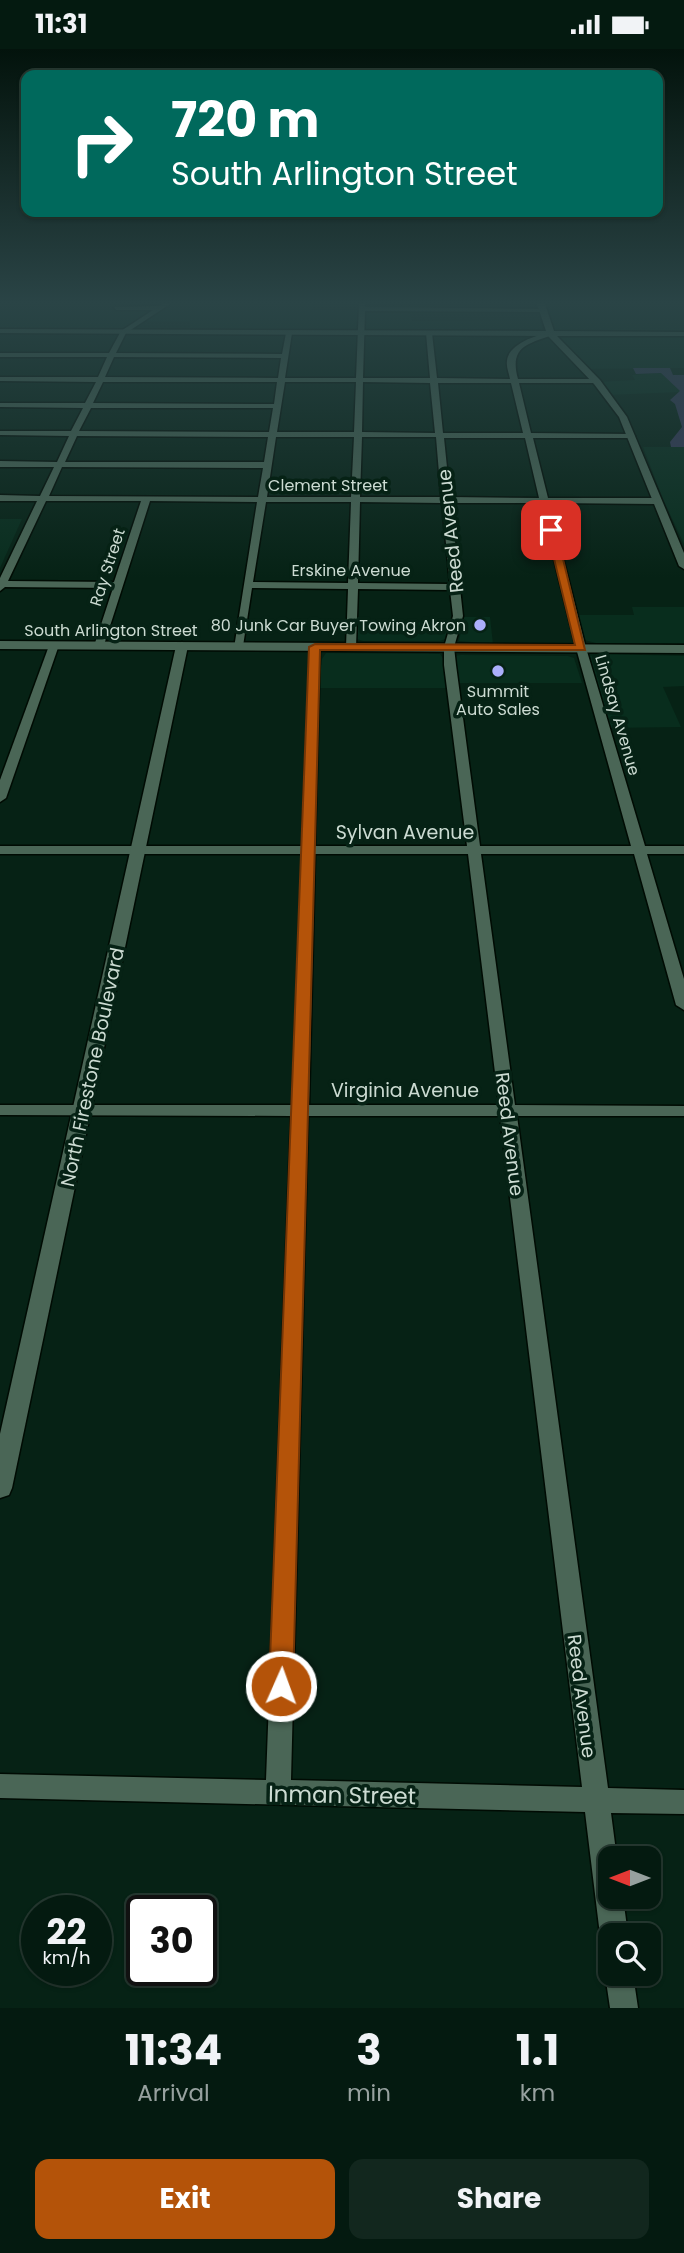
<!DOCTYPE html>
<style>
body{margin:0;font-family:Poppins,sans-serif;background:#12271e;color:#f1f3f6;height:100vh;display:flex;flex-direction:column;font-size:26px;white-space:nowrap}
*{box-sizing:border-box;margin:0}
p{font-size:23px;color:#97a19f}
.icon{flex:none;width:38px;height:38px;fill:none;stroke:currentColor;stroke-width:2;stroke-linecap:round;stroke-linejoin:round}
.map{position:relative;height:1959px;overflow:hidden}
.details{display:flex;flex-direction:column;background:#041a10;flex:1}
.details>*{flex:none}
.banner{position:absolute;left:21px;top:21px;width:642px;height:147px;border-radius:14px;box-shadow:0 2px 5px #0004,0 0 0 2px #253830;background:#00695c;color:#fff;overflow:hidden}
.needle{width:46px;rotate:270deg}
.buttons{position:absolute;left:598px;top:1797px;display:grid;gap:14px}
.buttons a{display:grid;place-items:center;width:63px;height:63px;border-radius:14px;background:#041a10;box-shadow:0 2px 5px #0004,0 0 0 2px #253830;font-size:35px}
.speed{position:absolute;left:21px;top:1846px;display:flex;gap:14px;font-size:35px;font-weight:700;text-align:center}
.speed>*{display:grid;place-content:center;width:91px;height:91px;border-radius:50%;background:#041a10;box-shadow:0 2px 5px #0004,0 0 0 2px #253830;line-height:1}
.speed small{font-size:18px;font-weight:400}
.speed .limit{border:4px solid #111;border-radius:10px;background:#fff;color:#111}
.pin{position:absolute;display:grid;place-items:center;width:60px;height:60px;color:#fff;margin:-30px;border-radius:14px;box-shadow:0 4px 10px #0006}
.me{position:absolute;width:77px;margin:-38px;rotate:2deg;stroke-linejoin:round;filter:drop-shadow(0 0 5px #0008)}
.turn{display:flex;align-items:center;gap:24px;height:147px;padding:0 35px;font-size:32px}
.turn .icon{width:91px;height:91px;stroke-width:2.5}
.turn b{display:block;font-size:49px;line-height:60px}
.eta{display:flex;justify-content:space-evenly;align-items:center;height:119px;text-align:center}
.eta b{font-size:42px;font-weight:700;line-height:49px}
.cta{display:flex;gap:14px;margin-top:auto;padding:14px 35px}
.cta a{flex:1;height:80px;border-radius:14px;background:#b45309;color:#fff;font-size:28px;font-weight:700;line-height:80px;text-align:center}
.cta a+a{background:#12271e;color:#f1f3f6}
.status{display:flex;justify-content:space-between;align-items:center;height:49px;padding:0 35px;background:#041a10;direction:ltr}
.status svg{height:19px;fill:currentColor}
.map>svg:first-child{display:block}
.built{fill:#082d1d}
.green{fill:#383a5b}
.lines{fill:none;stroke-linecap:round;stroke-linejoin:round}
.minor-casing{stroke:#000b03;stroke-width:3}
.tertiary-casing{stroke:#000b03;stroke-width:3}
.secondary-casing{stroke:#000b03;stroke-width:3}
.minor{fill:#4a6656;fill-rule:evenodd}
.tertiary{fill:#4a6656;fill-rule:evenodd}
.secondary{fill:#4a6656;fill-rule:evenodd}
.route{fill:#b45309;stroke:#753606;stroke-width:2}
.poi-dot{fill:#abaffb;stroke:#062215;stroke-width:2.5}
.labels{text-anchor:middle;stroke-width:7;stroke-linejoin:round;paint-order:stroke}
.far-street-label{font-size:16px;fill:#ccdbd2;stroke:#062215}
.far-poi-label{font-size:16px;fill:#ccdbd2;stroke:#062215;text-anchor:end}
.street-label{font-size:19px;fill:#ccdbd2;stroke:#062215}
.near-street-label{font-size:23px;fill:#ccdbd2;stroke:#062215}
</style>
<div class="status"><b>11:31</b><svg viewBox="0 0 49 12"><path d="M0 12V9h3v3zM5 12V6h3v6zM10 12V3h3v9zM15 12V0h3v12zM26 1h20v11H26zM47 4h2v5h-2z"/></svg></div>
<div class="map">
<svg width="684" height="1959" viewBox="0 0 684 1959">
<rect width="100%" height="100%" fill="#062215"/>
<g class="built">
<polygon points="0,255 313,255 312,261 358,261 357,279 351,282 182,282 190,278 190,272 145,272 135,281 0,281"/>
<polygon points="546,255 684,255 684,283 555,281 550,275"/>
<polygon points="409,261 412,272 540,271 542,281 366,280 364,262"/>
<polygon points="551,285 684,285 684,319 585,320"/>
<polygon points="661,324 681,343 608,346 597,333 635,331 632,326"/>
<polygon points="643,398 684,398 684,495 663,450"/>
<polygon points="0,470 22,470 0,519"/>
<polygon points="632,558 684,558 684,594 600,595 584,591 577,566 634,566"/>
<polygon points="464,568 490,568 493,595 459,592"/>
<polygon points="356,572 453,574 445,590 440,592 363,592 357,590"/>
<polygon points="326,604 440,605 444,611 446,639 319,639 322,610"/>
<polygon points="602,605 684,607 684,637 663,638 681,678 608,679 590,607"/>
<polygon points="461,606 568,607 574,609 582,634 455,634 454,607"/>
</g>
<polygon class="green" points="633,319 670,319 673,326 684,326 684,398 671,398 670,393 682,378 675,355 670,351 680,342 661,324 636,325"/>
<g class="lines">
<defs>
<g id="minor">
<path d="M163,255H170L126,284L116,304L282,305L286,284L289,282L292,284L285,329H356L359,255H365V258L545,260L543,263L365,262L363,329H430L426,284L429,282L432,284L437,329L510,330C509,324 506,318 507,312C508,295 539,284 553,284V286C527,295 509,298 518,330H596L600,332L596,334H519L531,384L631,385L635,387L631,389H533L548,449H656L660,452L656,455L549,454L586,599L645,797H684V805H647L684,930V961L676,956L634,805H481L515,1056L684,1057V1067H517L608,1739L684,1741V1765L611,1764L617,1810H611V1848H623L628,1886H611V1898L604,1896L600,1886L585,1763L0,1749V1725L266,1731L291,1067L0,1066V1056H292L302,805H0V797H302L310,598L315,595L320,598L315,797H467L444,616V598L453,567L450,541L358,540L356,598L351,601L346,598L348,540L252,539L243,597L234,599L257,453L150,452L103,599L94,597L113,539L5,538L0,542V529L37,452H0V446L40,447L54,418H0V412L57,413L69,387L0,386V382H71L83,359L0,358V354H85L96,333L0,332V328H98L107,308H0V304H109L121,282L153,261H116L114,258L159,257ZM114,308L281,309L278,329L105,328ZM103,333H277L274,355L93,354ZM285,333H356L354,383H277ZM363,333L430,334L435,384L362,383ZM438,334H511L523,384H443ZM91,359H273L269,383L79,382ZM77,387L268,388L264,413H65ZM276,388H354L351,448H267ZM362,388H436L441,448H360ZM444,389H525L539,449L450,448ZM62,418L263,419L258,448L49,447ZM46,452H141L114,533L8,532ZM266,453H351L348,534L253,533ZM360,453L442,454L450,535L358,534ZM451,454H540L576,599L631,797H480L456,616L454,598L463,567ZM315,805H468L499,1056H309ZM308,1067H500L582,1738L291,1731Z"/>
<polygon points="50,594 59,596 6,749 0,753 0,731"/>
<polygon points="611,1914 611,1925 633,1925 638,1959 610,1959 605,1925"/>
</g>
<polygon id="tertiary" points="182,593 188,597 12,1439 9,1446 0,1449 0,1385 176,597"/>
<g id="secondary">
<polygon points="537,255 545,255 554,282 684,283 684,287 557,287 600,331 627,368 684,504 684,520 679,517 619,368 594,335 548,287 0,284 0,280 546,282"/>
<polygon points="0,592 684,596 684,604 0,600"/>
</g>
</defs>
<use href="#minor" class="minor-casing"/>
<use href="#tertiary" class="tertiary-casing"/>
<use href="#secondary" class="secondary-casing"/>
<use href="#minor" class="minor"/>
<use href="#tertiary" class="tertiary"/>
<use href="#secondary" class="secondary"/>
</g>
<linearGradient id="sky" x2="0" y2="1"><stop stop-color="#03130c"/><stop offset="0.48" stop-color="#2a4446"/><stop offset="1" stop-color="#2a4446" stop-opacity="0"/></linearGradient>
<rect width="684" height="529" fill="url(#sky)"/>
<polygon class="route" points="551,478 556,481 585,601 320,601 293,1637 290,1645 281,1648 272,1645 269,1637 309,598 315,595 575,596 547,481"/>
<g class="poi-dot">
<circle cx="480" cy="576" r="7"/>
<circle cx="498" cy="622" r="7"/>
</g>
<g class="labels">
<g class="far-street-label">
<text x="328" y="442">Clement Street</text>
<text transform="translate(107 518) rotate(-72)" y="6">Ray Street</text>
<text x="351" y="527">Erskine Avenue</text>
<text x="111" y="587">South Arlington Street</text>
<text transform="translate(618 666) rotate(74)" y="6">Lindsay Avenue</text>
</g>
<g class="far-poi-label">
<text x="466" y="582">80 Junk Car Buyer Towing Akron</text>
<text x="498" y="648" text-anchor="middle">Summit<tspan x="498" dy="18">Auto Sales</tspan></text>
</g>
<g class="street-label">
<text transform="translate(450 482) rotate(-96)" y="7">Reed Avenue</text>
<text x="405" y="790">Sylvan Avenue</text>
<text transform="translate(92 1018) rotate(-78)" y="7">North Firestone Boulevard</text>
<text x="405" y="1048">Virginia Avenue</text>
<text transform="translate(510 1085) rotate(83)" y="7">Reed Avenue</text>
<text transform="translate(582 1647) rotate(83)" y="7">Reed Avenue</text>
</g>
<g class="near-street-label">
<text transform="translate(342 1746) rotate(1)" y="8">Inman Street</text>
</g>
</g>
</svg>
<div class="buttons">
<a><svg class="needle" viewBox="-14 -14 28 28"><path d="M0-13l5 13h-10z" fill="#e53935"/><path d="M0 13l5-13h-10z" fill="#97a19f"/></svg></a>
<a><svg class="icon" aria-label="search" viewBox="0 0 24 24"><circle cx="10" cy="10" r="6"/><path d="M15 15l6 6"/></svg></a>
</div>
<div class="speed"><div>22<small>km/h</small></div><div class="limit">30</div></div>
<div class="pin" style="left:551px;top:481px;background:#d93025"><svg class="icon" aria-label="arrive" viewBox="0 0 24 24"><path d="M6 21V4h12l-3 4 3 4H6"/></svg></div>
<svg class="me" style="left:281px;top:1637px" viewBox="-20 -20 40 40"><circle r="17" fill="#b45309" stroke="#fff" stroke-width="3"/><path d="M0-11L8 9 0 5-8 9z" fill="#fff"/></svg>
<div class="banner">
<div class="turn"><svg class="icon" aria-label="right" viewBox="0 0 24 24"><path d="M7 20v-9h11M14 6l5 5-5 5"/></svg><div><b>720 m</b>South Arlington Street</div></div>
</div>
</div>
<section class="details">
<div class="eta">
<div><b>11:34</b><p>Arrival</p></div>
<div><b>3</b><p>min</p></div>
<div><b>1.1</b><p>km</p></div>
</div>
<div class="cta"><a>Exit</a><a>Share</a></div>
</section>
